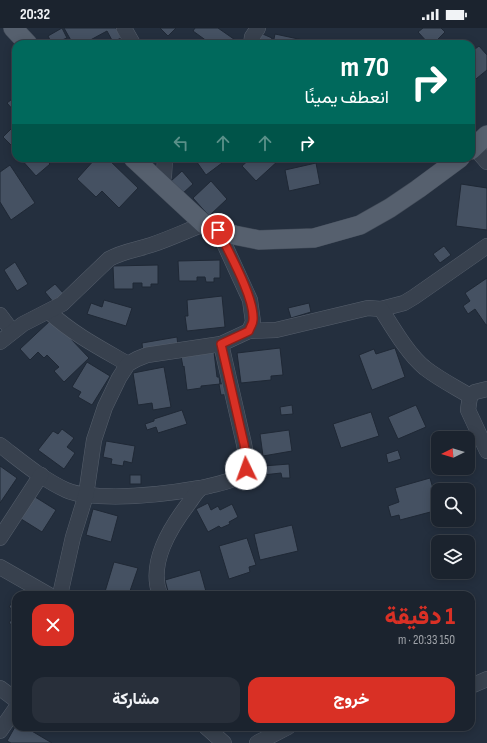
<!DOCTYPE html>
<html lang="ar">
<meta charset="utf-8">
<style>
body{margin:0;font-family:"Sofia Sans Condensed",Vazirmatn,sans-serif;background:#282f3a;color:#f1f3f6;direction:rtl;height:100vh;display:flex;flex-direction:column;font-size:15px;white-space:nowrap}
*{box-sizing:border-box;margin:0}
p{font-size:13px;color:#a0a4aa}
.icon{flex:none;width:22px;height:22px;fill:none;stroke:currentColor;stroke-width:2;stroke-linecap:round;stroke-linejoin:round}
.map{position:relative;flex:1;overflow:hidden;direction:ltr}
.side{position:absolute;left:12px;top:563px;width:463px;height:140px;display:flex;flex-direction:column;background:#1b232e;border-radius:12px;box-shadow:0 2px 10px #0003,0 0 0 1px #39404a;direction:rtl}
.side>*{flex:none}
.top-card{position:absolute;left:12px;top:12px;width:463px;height:122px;border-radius:12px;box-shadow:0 2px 10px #0003,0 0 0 1px #39404a;direction:rtl;background:#00695c;color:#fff;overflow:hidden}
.needle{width:26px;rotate:265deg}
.tools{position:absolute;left:431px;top:403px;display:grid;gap:8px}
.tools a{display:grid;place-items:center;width:44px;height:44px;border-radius:8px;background:#1b232e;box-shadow:0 2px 10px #0003,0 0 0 1px #39404a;font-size:20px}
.pin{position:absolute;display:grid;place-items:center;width:34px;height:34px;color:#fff;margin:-17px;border:2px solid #fff;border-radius:50%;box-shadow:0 1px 4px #0007}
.me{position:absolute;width:44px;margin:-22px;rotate:357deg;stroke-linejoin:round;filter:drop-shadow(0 0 3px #0008)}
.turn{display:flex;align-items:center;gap:14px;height:84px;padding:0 20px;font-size:18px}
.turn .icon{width:52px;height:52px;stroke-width:2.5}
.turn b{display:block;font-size:28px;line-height:34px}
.lanes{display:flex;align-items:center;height:38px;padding:0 20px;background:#0003;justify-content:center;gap:20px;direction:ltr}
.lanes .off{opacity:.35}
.round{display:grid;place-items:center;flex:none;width:42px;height:42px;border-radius:12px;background:#282f3a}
.overview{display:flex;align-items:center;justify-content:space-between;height:68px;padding:0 20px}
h1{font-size:24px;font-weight:800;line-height:30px;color:#d93025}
.action{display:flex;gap:8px;margin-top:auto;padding:8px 20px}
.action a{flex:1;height:46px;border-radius:12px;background:#d93025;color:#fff;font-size:16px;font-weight:800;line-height:46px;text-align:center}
.action a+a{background:#282f3a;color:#f1f3f6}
.status{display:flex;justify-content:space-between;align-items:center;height:28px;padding:0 20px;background:#1b232e;direction:ltr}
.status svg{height:11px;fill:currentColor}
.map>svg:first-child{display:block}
.building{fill:#455162;stroke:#1f2835}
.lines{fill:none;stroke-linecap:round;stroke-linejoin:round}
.minor-casing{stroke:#565f6c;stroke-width:16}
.major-casing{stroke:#414a57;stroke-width:20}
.minor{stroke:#38414e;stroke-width:15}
.major{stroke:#56606e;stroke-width:19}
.route-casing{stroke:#8d1f18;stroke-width:10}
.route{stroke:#d93025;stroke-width:7}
</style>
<div class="status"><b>20:32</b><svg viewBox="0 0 49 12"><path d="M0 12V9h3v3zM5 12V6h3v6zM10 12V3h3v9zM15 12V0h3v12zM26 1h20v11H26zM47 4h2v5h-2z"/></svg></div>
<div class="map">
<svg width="487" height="715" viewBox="0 0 487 715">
<rect width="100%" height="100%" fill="#242f3e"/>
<g class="building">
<polygon points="62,0 67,10 52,16 48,8"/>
<polygon points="64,0 116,0 121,10 113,14 107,3 83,16 73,16"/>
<polygon points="160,0 176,0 168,8"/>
<polygon points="195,0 218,0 241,16 211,16 193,3"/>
<polygon points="423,0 441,0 445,4 433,16 429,16 418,4"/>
<polygon points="258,4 272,10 270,16 254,16"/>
<polygon points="275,6 303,12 302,16 273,16"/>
<polygon points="479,18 487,27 487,42 471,55 471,24"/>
<polygon points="16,68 16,85 7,75"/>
<polygon points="15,97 16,112 11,117 3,109"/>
<polygon points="20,130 44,130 50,136 36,148"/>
<polygon points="96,130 107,130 138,160 119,180 102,163 96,169 77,151"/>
<polygon points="194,130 219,130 222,135 206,147"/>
<polygon points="251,130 277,130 279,132 256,153 242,138"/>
<polygon points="316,135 320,156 289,163 285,142"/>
<polygon points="10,137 35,175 11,192 0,174 0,144"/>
<polygon points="182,143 193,156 182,166 171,153"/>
<polygon points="211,153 227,171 209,188 193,170"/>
<polygon points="461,156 487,160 487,202 456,198"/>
<polygon points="444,218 451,227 440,235 433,226"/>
<polygon points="220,232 220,250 214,250 214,254 206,254 205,249 197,249 197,253 179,253 178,233"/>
<polygon points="15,234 28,256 17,263 4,242"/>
<polygon points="158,237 158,256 151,256 151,259 142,259 142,255 133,255 133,261 114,261 113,238"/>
<polygon points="487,250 487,297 486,297 475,281 468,286 463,278 470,273 465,265"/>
<polygon points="55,256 64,266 54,275 45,264"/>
<polygon points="222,268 225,299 187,303 185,288 188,288 187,272"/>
<polygon points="104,272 132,280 126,298 87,286 91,275 102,279"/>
<polygon points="309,275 311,284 291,290 288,280"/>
<polygon points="52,291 89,330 64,354 54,343 59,339 47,327 44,330 38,324 30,332 20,321"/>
<polygon points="177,309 178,319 143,325 142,315"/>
<polygon points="280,320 283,347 271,348 271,352 241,355 237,325"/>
<polygon points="395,320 405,349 372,362 359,327 374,321 376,326"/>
<polygon points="214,324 217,349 219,349 220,356 201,358 201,360 187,362 184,338 183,339 181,328"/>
<polygon points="87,334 110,348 92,377 78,369 81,364 72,359"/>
<polygon points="164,339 171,379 153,382 152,375 138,377 133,345"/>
<polygon points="229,355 231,366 221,367 219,356"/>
<polygon points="292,377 293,386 281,387 280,379"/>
<polygon points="416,377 426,399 398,411 388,389"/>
<polygon points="182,382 187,396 158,405 156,399 147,402 145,396 154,393 154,391"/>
<polygon points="371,384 379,408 341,420 333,396"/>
<polygon points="62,401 74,410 67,419 75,425 64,441 38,422 53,403 58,406"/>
<polygon points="289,402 292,423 263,428 260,406"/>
<polygon points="106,413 135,418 132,435 124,433 123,438 111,436 112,431 103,429"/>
<polygon points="398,422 401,431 388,435 386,426"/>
<polygon points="289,436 290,450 282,450 281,445 263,447 263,438"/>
<polygon points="0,438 17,450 0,475"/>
<rect x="130" y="447" width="11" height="9"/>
<polygon points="430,450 438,478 438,482 400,492 399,487 391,489 388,478 399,474 395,460"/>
<polygon points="32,467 56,482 42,504 18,489"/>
<polygon points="208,475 211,482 218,478 220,482 232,476 238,489 229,494 230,496 221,500 219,498 208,504 196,481"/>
<polygon points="93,481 118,488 111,514 86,507"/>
<polygon points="292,497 298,523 260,532 254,506"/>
<polygon points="247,510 256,537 249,539 250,544 229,551 219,518"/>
<polygon points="114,534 138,540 130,563 139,567 104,567"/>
<polygon points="200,542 207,567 169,567 165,552"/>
<polygon points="16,568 16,600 9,595 16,584 9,579"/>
<polygon points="16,697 16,699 25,699 52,715 11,715 7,713"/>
</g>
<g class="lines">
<defs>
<g id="minor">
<polyline points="124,0 133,16"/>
<polyline points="251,16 252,9 258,0"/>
<polyline points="474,119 487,134"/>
<polyline points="161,156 164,148 165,130"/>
<polyline points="218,202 250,272 253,294 249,303"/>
<polyline points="381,281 404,275 414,269 487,218"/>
<path d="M49,284C73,306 100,320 128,336"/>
<polyline points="0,287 12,303"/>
<path d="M0,314L23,296L62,276L109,231C123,223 136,222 151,217C169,211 186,203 204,196"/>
<polyline points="470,368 468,382 487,423"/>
<path d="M0,417C21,433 42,451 66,462C76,467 89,467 99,468C134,470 166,466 200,460"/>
<polyline points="0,510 41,447"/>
<polyline points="0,539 49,567"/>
<path d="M60,567L73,509L86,467L94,412L105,379L119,350L128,336L137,331L147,327L221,316L249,303L276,302L368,280L381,281C393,300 408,326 425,340C439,351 455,359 470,368L475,364L487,361"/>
<path d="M160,567C148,535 170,500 189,475C192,471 196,464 200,461C202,459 206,459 209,458C220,455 237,453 245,442C249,436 245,423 244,416L221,316"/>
<polyline points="471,658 487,651"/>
<polyline points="0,660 16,672"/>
<polyline points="206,699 224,715"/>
<polyline points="0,703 16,680"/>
<polyline points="257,715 288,699"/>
</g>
<g id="major">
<polyline points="13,0 28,16"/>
<polyline points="471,122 487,107"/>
<polyline points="133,130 204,196 234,207 259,212 314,210 360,197 390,180 418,161 460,130"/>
</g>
</defs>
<use href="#minor" class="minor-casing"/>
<use href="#major" class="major-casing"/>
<use href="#minor" class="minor"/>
<use href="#major" class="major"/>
</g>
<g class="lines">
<defs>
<path id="route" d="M218,202C228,223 255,270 253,292C253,296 250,299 249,303L221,316L244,416L247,432L246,441"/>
</defs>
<use href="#route" class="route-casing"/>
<use href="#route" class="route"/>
</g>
</svg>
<div class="tools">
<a><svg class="needle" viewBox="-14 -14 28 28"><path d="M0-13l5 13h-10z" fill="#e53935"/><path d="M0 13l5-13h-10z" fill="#a0a4aa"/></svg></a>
<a><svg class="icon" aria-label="search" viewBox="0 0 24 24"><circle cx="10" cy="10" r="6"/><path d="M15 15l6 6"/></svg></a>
<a><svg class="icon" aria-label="layers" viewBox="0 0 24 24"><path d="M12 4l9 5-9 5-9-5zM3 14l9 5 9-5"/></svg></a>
</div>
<div class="pin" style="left:218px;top:202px;background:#d93025"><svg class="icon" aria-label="arrive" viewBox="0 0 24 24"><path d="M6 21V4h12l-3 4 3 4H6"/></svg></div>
<svg class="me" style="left:246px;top:441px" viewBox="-20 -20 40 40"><circle r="19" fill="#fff"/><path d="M0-13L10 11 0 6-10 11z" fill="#d93025"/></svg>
<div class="top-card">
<div class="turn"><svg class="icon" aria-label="right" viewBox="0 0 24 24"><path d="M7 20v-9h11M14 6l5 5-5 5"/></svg><div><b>70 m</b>انعطف يمينًا</div></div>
<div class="lanes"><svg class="icon off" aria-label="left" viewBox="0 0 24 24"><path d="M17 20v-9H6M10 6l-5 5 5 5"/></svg><svg class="icon off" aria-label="ahead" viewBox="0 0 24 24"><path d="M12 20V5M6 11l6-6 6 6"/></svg><svg class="icon off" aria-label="ahead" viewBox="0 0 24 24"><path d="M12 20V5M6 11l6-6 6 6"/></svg><svg class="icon" aria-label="right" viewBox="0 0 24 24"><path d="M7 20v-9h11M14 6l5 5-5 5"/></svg></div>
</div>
<section class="side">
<div class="overview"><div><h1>1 دقيقة</h1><p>150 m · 20:33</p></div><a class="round" style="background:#d93025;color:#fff"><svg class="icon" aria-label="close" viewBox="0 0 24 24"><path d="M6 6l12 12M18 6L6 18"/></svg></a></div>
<div class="action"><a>خروج</a><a>مشاركة</a></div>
</section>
</div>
